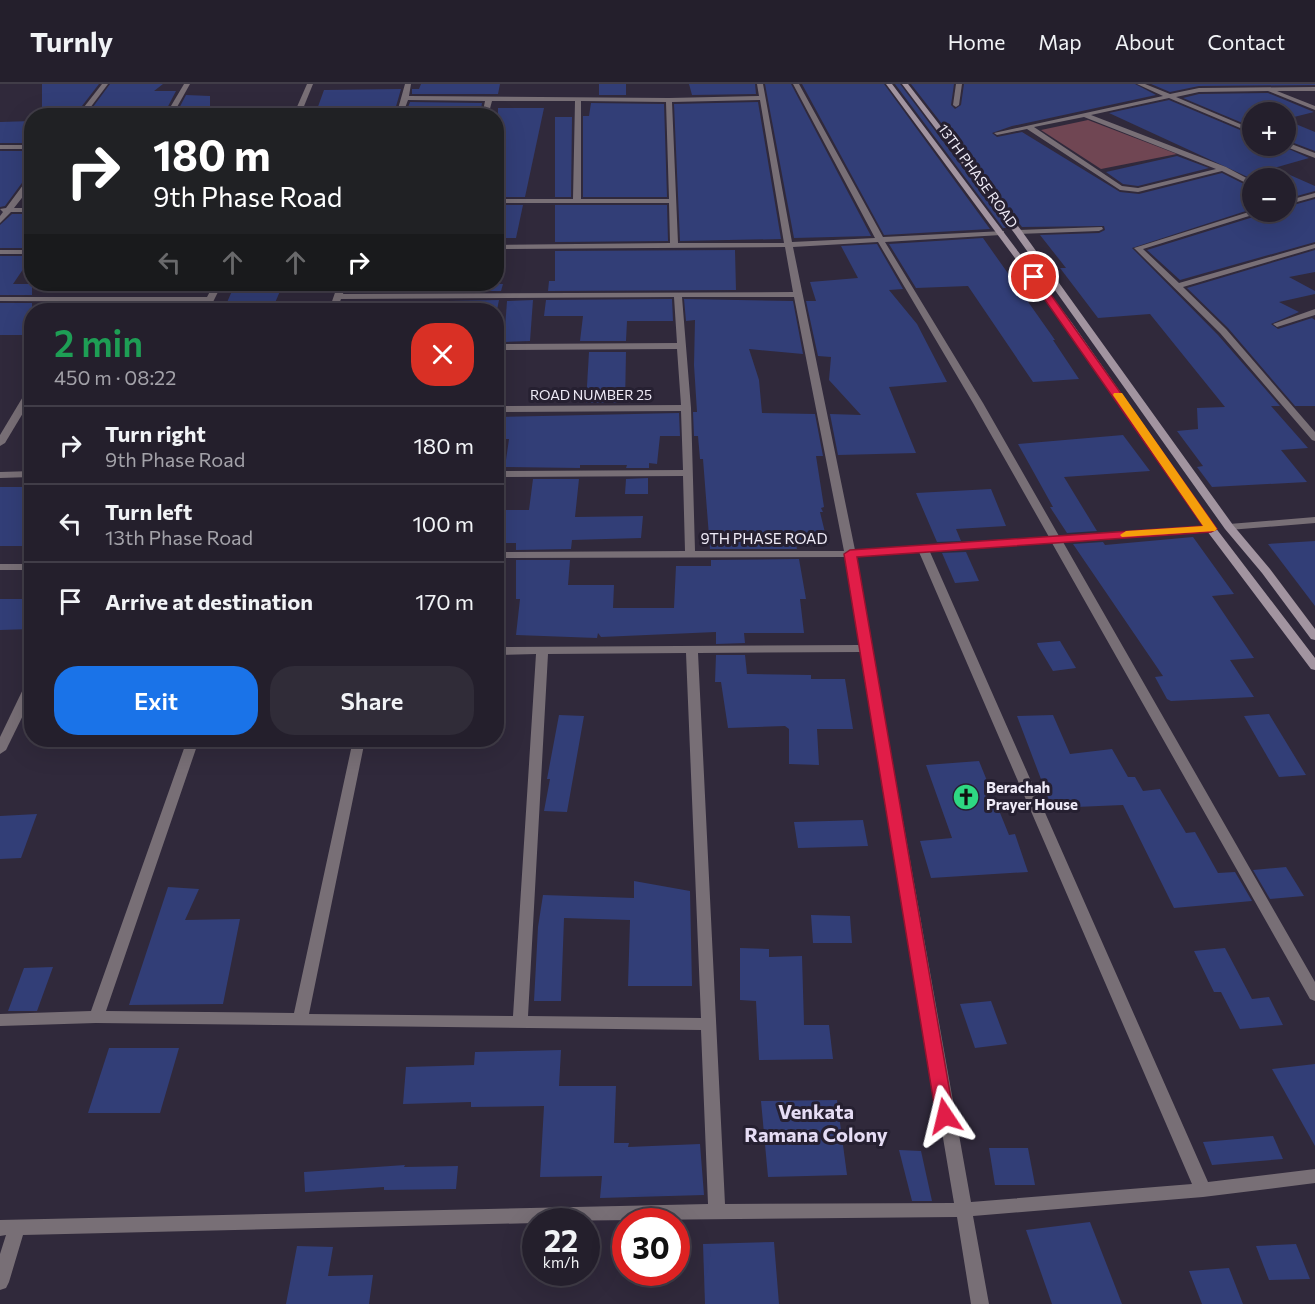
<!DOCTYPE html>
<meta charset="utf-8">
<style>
body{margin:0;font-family:Commissioner,sans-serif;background:#302c38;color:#f1f3f6;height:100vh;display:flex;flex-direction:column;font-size:22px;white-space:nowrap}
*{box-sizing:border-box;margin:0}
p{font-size:20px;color:#a3a2a9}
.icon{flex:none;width:33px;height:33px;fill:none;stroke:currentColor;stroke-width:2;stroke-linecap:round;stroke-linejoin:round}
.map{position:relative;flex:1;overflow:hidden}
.panel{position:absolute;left:24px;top:219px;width:480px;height:444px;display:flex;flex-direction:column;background:#241f2c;border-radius:24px;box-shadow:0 6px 24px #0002,0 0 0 2px #413d48}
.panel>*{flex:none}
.top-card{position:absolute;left:24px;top:24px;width:480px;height:183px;border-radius:24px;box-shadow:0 6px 24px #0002,0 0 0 2px #413d48;background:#202124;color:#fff;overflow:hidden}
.fabs{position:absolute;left:1242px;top:18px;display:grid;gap:12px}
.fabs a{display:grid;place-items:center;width:54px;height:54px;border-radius:50%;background:#241f2c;box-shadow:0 6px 24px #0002,0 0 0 2px #413d48;font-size:30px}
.speed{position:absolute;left:522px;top:1124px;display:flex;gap:12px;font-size:30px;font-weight:700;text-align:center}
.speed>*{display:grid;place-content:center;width:78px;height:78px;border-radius:50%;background:#241f2c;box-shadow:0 6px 24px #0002,0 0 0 2px #413d48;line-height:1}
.speed small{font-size:15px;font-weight:400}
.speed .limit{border:9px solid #d22;background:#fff;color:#111}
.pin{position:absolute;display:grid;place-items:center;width:51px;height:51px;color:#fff;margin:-26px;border:3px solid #fff;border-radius:50%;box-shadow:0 2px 6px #0007}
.me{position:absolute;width:66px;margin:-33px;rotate:350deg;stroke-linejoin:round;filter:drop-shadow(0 0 4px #0008)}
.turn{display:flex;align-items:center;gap:21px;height:126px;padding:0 30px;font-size:27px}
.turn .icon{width:78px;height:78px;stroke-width:2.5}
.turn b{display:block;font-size:42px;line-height:51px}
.lanes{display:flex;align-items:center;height:57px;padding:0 30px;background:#0003;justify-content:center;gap:30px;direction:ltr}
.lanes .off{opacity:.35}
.round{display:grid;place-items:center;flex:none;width:63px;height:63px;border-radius:24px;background:#302c38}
.summary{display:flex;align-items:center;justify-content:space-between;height:102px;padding:0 30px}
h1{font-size:36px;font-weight:600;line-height:45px;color:#1e9e55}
.primary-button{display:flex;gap:12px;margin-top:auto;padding:12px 30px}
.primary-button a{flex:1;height:69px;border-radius:24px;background:#1a73e8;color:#fff;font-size:24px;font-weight:600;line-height:69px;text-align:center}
.primary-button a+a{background:#302c38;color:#f1f3f6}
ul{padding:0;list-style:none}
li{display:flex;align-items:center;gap:18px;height:78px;padding:0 30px;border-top:2px solid #413d48}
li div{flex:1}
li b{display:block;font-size:22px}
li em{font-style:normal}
header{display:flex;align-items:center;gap:36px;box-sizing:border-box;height:84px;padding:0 30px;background:#241f2c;border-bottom:2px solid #413d48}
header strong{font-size:28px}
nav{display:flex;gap:33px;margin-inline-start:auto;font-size:21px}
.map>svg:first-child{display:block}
.green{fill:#704653}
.building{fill:#323e77}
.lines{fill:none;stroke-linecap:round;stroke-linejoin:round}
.street{fill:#786f76;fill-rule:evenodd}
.secondary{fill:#a294a0;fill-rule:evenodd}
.route{fill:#e11d48;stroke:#92132f;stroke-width:1.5}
.slow{fill:#f59e0b}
.labels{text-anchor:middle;stroke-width:6;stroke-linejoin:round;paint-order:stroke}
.far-street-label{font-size:14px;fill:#efebf7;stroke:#262031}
.street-label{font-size:15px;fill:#efebf7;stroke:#262031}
.poi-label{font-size:15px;font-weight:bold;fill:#efebf7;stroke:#262031;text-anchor:start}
.near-neighbourhood-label{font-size:20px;font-weight:bold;fill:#e6ddf5;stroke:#262031}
</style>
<header>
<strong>Turnly</strong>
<nav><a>Home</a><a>Map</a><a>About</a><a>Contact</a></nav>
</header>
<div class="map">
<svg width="1315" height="1220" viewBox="0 0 1315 1220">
<rect width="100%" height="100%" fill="#30293b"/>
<polygon class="green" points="1088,36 1177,70 1101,85 1041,46"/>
<g class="building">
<polygon points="42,0 99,0 75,31 42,32"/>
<polygon points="110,0 163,0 154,7 176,7 163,32 87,31"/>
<polygon points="421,0 500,0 498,10 412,10 412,5 419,5"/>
<rect x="599" y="0" width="27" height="11"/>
<polygon points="689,0 755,0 756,10 692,11"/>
<polygon points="765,0 791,0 871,152 794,154"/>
<polygon points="802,0 884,0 990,145 884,151"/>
<polygon points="895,0 900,0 1008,144 1003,144"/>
<polygon points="911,0 954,0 951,21 955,25 961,21 964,0 1135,0 1156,11 1012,42 992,49 997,53 1022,48 1120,108 1139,110 1222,89 1252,104 1252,125 1132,164 1218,251 1280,322 1271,322 1308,364 1281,366 1307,398 1212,403 1197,383 1203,382 1177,347 1198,345 1197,324 1225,323 1150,230 1098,234 1060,184 1066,184 1040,151 1099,149 1105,146 1104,142 1022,143"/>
<polygon points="1151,0 1315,0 1315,1 1199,2 1170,8"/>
<polygon points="401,5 395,26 389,26 388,29 315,31 324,6"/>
<polygon points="1268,9 1314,28 1286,35 1286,28 1252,28 1252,43 1183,14 1199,10"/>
<polygon points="186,11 210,12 210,32 175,32"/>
<polygon points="1169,16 1252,51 1252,62 1282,62 1309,74 1274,84 1315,102 1315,107 1286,115 1286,94 1252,95 1109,29"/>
<polygon points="410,18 482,19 480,32 442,32 443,26 407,26"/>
<polygon points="758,18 781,155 680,157 674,20"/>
<polygon points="591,19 664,20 667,113 583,113 583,32 589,32"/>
<polygon points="498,24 544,24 525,113 496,113"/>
<polygon points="555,33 572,33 571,113 555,113"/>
<polygon points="1286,36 1315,48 1315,67 1286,56"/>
<polygon points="32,37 32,59 0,59 0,38"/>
<polygon points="0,67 32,67 32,91 27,92 5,122 0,123"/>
<polygon points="1177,72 1209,84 1138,102 1123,100 1106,88"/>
<polygon points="1315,115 1315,158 1180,196 1147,166 1263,130 1264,128 1286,128 1286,123"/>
<polygon points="496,121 523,121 516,154 496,154"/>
<polygon points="555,121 667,121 668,157 555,158"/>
<polygon points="12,130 32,130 32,164 0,164 0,141"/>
<polygon points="983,154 1055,256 1053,256 1079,295 1033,298 968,202 916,204 889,160"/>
<polygon points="877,160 903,205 889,206 917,240 947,298 889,303 916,369 838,371 830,330 861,331 829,296 831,273 818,272 806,217 816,217 810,198 858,194 841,162"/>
<polygon points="735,166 736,206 548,207 549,197 555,197 555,167"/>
<polygon points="1315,166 1315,188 1289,193 1315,207 1315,210 1279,218 1299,228 1271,240 1278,245 1312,234 1315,236 1315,322 1295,322 1228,244 1187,204"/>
<polygon points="0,172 32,172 13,200 32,200 32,211 0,211"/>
<polygon points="235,200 283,200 272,226 229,226 231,223 225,223"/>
<polygon points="451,200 503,200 501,207 450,207"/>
<polygon points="672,215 673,237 627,237 626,257 580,257 583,232 544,232 546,216"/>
<polygon points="684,215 793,217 803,270 749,265 759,296 762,329 815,330 823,372 816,372 824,423 821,424 823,428 820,428 828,461 796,461 797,465 710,465 703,375 700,375 698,352 694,352 693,328 697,328 694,281 695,236 686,237"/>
<polygon points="499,216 497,226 446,226 448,217"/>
<polygon points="533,216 530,257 504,258 507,217"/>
<rect x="0" y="219" width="32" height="32"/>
<polygon points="589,268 626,268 625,319 586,319"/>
<polygon points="679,329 680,352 660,352 657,380 649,379 649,384 626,384 627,381 580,381 580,384 505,383 509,355 496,355 496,333"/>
<polygon points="1123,351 1150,387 1064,393 1097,447 1067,449 1050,423 1053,423 1018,360"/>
<polygon points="648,394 648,410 625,410 626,395"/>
<polygon points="533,395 579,395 575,433 643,432 641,454 572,456 571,465 516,466 516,459 496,459 496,426 529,426"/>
<rect x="0" y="403" width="32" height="59"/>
<polygon points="991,405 1006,442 956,445 961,457 937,458 916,409"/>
<polygon points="1193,453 1234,510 1212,512 1254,574 1230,576 1254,613 1171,617 1167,615 1155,593 1163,592 1073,460 1103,458 1105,461"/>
<polygon points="1315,457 1315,522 1268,460"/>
<polygon points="966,468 979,497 955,499 942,469"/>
<polygon points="799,475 806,515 800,515 804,549 744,549 745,559 716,560 716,548 601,553 598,549 597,554 516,551 520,515 516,515 516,476 570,476 568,501 614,501 613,524 674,524 676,482 711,482 711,476"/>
<polygon points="0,515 32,515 32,545 0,546"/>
<polygon points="1060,557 1076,584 1053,587 1038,562 1037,559"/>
<polygon points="716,571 745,571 747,590 811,591 811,595 845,595 853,645 817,645 819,681 789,680 789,645 785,642 728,644 721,598 715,598"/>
<polygon points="1269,630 1306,691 1279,693 1244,632"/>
<polygon points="559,631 584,632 567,728 544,727 550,695 547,695"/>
<polygon points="1053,631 1070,670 1112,665 1128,693 1135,693 1143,707 1160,705 1186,749 1195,748 1218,789 1235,788 1252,817 1174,824 1123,721 1052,724 1017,632"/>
<polygon points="979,677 1009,751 1015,750 1028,788 931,794 920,757 952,754 926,681"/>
<polygon points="37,730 21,774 0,775 0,732"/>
<polygon points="863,736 868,762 798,764 794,738"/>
<polygon points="1286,783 1304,812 1270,815 1253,786"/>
<polygon points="634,797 690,807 692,902 628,902 630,836 564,834 561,917 534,917 538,843 543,811 634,814"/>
<polygon points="168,803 199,805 185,836 240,835 223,920 129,921"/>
<polygon points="811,831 850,832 852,859 813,859"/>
<polygon points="740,864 769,865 769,873 802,872 804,941 829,941 833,975 759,976 756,917 740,916"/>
<polygon points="1225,864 1252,915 1269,913 1283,941 1240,945 1221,908 1214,908 1194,867"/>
<polygon points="53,883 37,927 8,927 24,884"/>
<polygon points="991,917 1007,960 975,964 960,920"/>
<polygon points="109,964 179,964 160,1029 88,1029"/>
<polygon points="561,966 559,1002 616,1002 614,1059 629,1059 628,1063 700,1060 704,1111 600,1114 602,1092 540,1093 544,1022 471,1023 471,1018 403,1020 406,983 474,981 475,968"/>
<polygon points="1315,980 1315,1062 1272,985"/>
<polygon points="837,1016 847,1091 768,1093 761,1017"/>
<polygon points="1273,1052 1283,1075 1212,1081 1203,1058"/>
<polygon points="989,1064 1028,1064 1035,1101 995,1101"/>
<polygon points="899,1066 921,1067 932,1117 912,1117"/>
<polygon points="405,1081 404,1083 458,1082 456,1105 384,1106 384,1103 305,1108 304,1088"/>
<polygon points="1090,1138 1122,1220 1052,1220 1026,1146"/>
<polygon points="774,1158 779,1220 705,1220 703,1160"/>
<polygon points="1296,1160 1310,1195 1269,1196 1256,1162"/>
<polygon points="297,1162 333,1163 328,1192 373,1191 369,1220 286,1220"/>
<polygon points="1229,1184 1243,1220 1202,1220 1189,1187"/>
</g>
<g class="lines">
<g class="street">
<polygon points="102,0 108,0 84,32 77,32"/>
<polygon points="184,0 190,0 172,32 165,32"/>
<polygon points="307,0 313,0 300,32 293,32"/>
<path d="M405,0H411L409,12L669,14L759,12L757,0H763L792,158L875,154L793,0H799L883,153L1004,147V151H1001L885,158L983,319L1059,452L1211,442L1216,445L1211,448L1063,458L1315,898V917L1310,915L1052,459L930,468L1208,1098L1315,1085V1099L1203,1113L973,1132L989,1220H971L957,1133L536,1137V1139L23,1151L9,1198L6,1204L0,1206V1170L6,1151L0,1152V1136L708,1120L701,946L96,939L0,942V930L91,927L187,656H199L106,927L294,929L353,656H365L309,930L513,932L536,570L496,571V563L860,561L845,473L496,474V468L685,467L683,392L496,393V387L683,386L681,327L496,328V322L681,321L677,265L496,266V260L677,259L674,213L341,215L337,226H329L338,200H346L343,210L793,208L785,163L496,165V161L670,159L669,119H496V115H573L575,17H492L488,32H482L485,17L408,16L402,32H396ZM760,16L784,159H678L672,18ZM581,17L666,18L669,115H581ZM878,158L973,319L1049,453L855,466L793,163ZM682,213H794L844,467H695L691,324ZM919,468L1192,1100L971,1118L856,473ZM861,568L954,1119L725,1120L698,569ZM686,569L701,934L528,932L548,570Z"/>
<polygon points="956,0 962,0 959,21 956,23 953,21"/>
<path d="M1137,0H1145L1170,10L1199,4L1315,3V7H1277L1315,22V26L1268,7L1199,8L1176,13L1252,45V49L1169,14L1091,31L1226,83L1252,97V102L1222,87L1138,108L1120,106L1027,45L997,51L994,49L1163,12ZM1084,33L1216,85L1138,104L1122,102L1034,43Z"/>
<polygon points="1286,58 1315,69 1315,74 1284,62 1286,62"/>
<rect x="0" y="61" width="32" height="4"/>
<polygon points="29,93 32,93 32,101 14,124 32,124 32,128 11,128 0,139 0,132 3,128 0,125 6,124"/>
<polygon points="1315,109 1315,113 1286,121 1286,117"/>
<polygon points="1252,127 1262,128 1143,165 1179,199 1315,160 1315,164 1183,203 1226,245 1315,348 1315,357 1312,356 1220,249 1134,164"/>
<polygon points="1102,143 1103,145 1099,147 1018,150 1014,148 1018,146"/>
<rect x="0" y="166" width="32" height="4"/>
<polygon points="214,200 222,200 209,226 201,226 205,218 0,217 0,213 207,213"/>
<polygon points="1315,225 1315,231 1277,243 1273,240"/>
<polygon points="32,303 32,314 5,359 0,362 0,351 27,306"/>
<polygon points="32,387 32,393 0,394 0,388"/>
<polygon points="1315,433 1315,439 1229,446 1224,443 1229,440"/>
<rect x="0" y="480" width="32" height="6"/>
<polygon points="32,595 32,613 6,666 0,670 0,653 26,599"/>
</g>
<g class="secondary">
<polygon points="886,0 892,0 1072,239 1215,443 1315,574 1315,586 1311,585 1207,447 1066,243"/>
<polygon points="902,0 908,0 1021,146 1233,441 1270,485 1315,545 1315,556 1311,555 1262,489 1225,445 1015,150"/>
</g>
</g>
<polygon class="route" points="1030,191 1037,191 1217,445 1211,448 857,473 954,1032 952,1037 945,1040 939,1037 936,1032 844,470 850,466 1203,442 1029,193"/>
<polygon class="slow" points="1114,309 1122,309 1217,445 1215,447 1122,453 1120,451 1126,447 1203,442 1113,311"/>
<defs>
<symbol id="church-disc" viewBox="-11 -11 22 22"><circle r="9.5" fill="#2ed883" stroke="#262031"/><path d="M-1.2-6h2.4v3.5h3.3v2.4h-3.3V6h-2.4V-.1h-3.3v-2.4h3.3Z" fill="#111"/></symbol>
</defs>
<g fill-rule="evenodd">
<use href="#church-disc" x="951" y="698" width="30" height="30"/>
</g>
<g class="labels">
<g class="far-street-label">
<text transform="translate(978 92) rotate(54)" y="5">13TH PHASE ROAD</text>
<text x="591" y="316">ROAD NUMBER 25</text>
</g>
<g class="street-label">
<text x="764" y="460">9TH PHASE ROAD</text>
</g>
<g class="poi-label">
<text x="986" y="709">Berachah<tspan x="986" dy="17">Prayer House</tspan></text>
</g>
<g class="near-neighbourhood-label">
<text x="816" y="1035">Venkata<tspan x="816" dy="23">Ramana Colony</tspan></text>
</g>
</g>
</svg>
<div class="fabs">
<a>+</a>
<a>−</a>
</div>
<div class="speed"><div>22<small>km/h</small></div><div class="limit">30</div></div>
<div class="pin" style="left:1034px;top:193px;background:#d93025"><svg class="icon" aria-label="arrive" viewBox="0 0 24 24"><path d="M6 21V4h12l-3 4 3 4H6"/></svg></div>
<svg class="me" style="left:945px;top:1032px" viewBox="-20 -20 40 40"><path d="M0-17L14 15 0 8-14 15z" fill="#e11d48" stroke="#fff" stroke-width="4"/></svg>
<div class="top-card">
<div class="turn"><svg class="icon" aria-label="right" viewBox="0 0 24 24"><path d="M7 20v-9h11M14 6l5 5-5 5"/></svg><div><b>180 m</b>9th Phase Road</div></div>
<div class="lanes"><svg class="icon off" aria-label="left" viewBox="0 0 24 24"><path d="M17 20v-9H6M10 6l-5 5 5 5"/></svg><svg class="icon off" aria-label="ahead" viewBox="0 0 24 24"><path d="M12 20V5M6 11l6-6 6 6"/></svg><svg class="icon off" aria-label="ahead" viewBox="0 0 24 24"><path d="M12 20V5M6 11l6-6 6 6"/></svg><svg class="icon" aria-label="right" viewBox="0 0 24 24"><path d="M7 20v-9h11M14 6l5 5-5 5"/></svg></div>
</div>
<section class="panel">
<div class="summary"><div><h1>2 min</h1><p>450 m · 08:22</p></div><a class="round" style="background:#d93025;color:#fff"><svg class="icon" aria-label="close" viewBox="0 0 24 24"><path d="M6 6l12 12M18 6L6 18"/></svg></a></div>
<ul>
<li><svg class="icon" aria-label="right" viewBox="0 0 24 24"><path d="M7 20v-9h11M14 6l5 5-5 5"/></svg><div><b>Turn right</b><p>9th Phase Road</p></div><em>180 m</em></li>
<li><svg class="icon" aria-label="left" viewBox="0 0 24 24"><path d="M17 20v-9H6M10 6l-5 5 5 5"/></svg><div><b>Turn left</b><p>13th Phase Road</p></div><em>100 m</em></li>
<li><svg class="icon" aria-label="arrive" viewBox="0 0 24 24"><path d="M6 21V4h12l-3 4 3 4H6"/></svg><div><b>Arrive at destination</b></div><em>170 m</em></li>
</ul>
<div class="primary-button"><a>Exit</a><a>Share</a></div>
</section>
</div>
